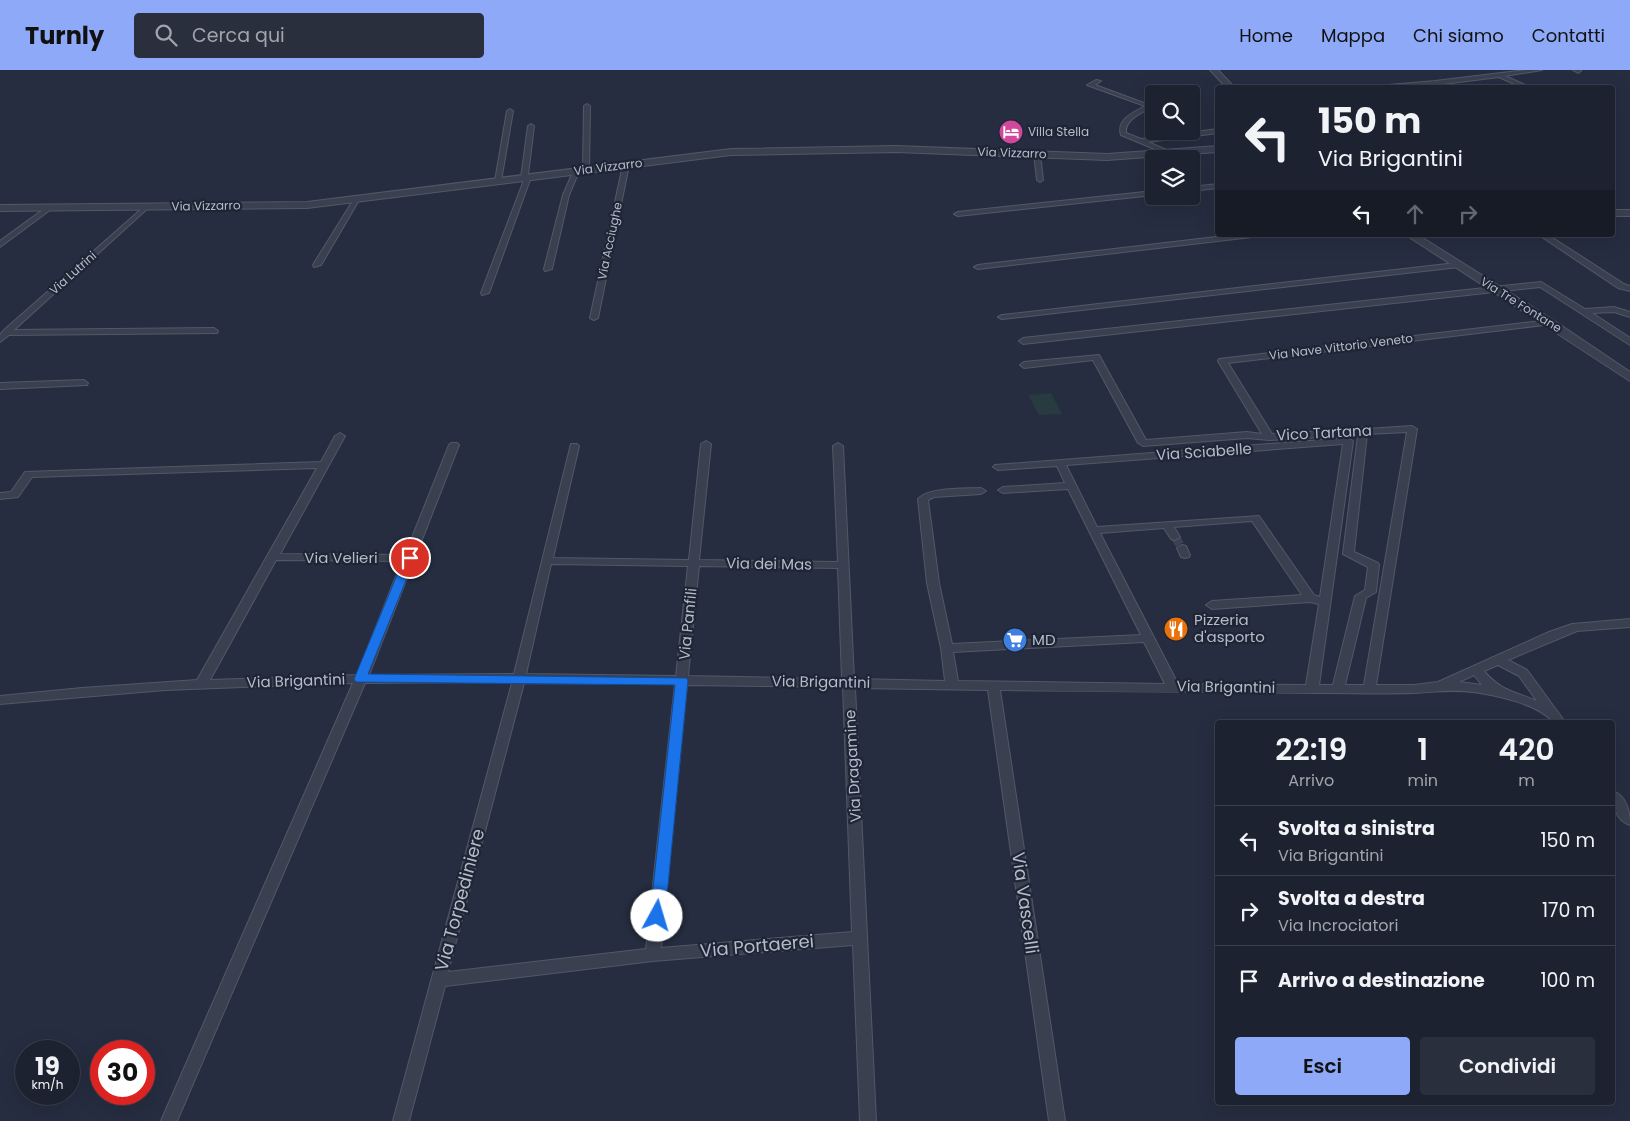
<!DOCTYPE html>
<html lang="it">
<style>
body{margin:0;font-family:Poppins,sans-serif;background:#292f3c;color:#f1f3f6;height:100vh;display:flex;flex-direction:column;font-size:19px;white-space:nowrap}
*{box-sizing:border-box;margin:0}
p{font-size:16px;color:#a0a4ab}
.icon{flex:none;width:28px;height:28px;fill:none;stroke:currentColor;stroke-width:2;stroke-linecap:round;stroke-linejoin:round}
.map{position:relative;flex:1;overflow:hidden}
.details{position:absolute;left:1215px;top:650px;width:400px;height:385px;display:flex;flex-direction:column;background:#1c2230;border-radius:5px;box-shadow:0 5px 20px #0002,0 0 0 1px #3a3f4c}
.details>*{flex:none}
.guide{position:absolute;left:1215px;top:15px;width:400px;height:152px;border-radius:5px;box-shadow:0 5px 20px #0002,0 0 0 1px #3a3f4c;background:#1c2230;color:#f1f3f6;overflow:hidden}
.buttons{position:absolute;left:1145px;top:15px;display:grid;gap:10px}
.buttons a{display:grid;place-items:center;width:55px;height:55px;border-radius:5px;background:#1c2230;box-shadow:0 5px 20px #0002,0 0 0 1px #3a3f4c;font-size:25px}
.speed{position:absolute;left:15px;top:970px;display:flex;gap:10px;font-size:25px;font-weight:700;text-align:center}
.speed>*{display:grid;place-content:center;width:65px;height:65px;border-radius:50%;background:#1c2230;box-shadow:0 5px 20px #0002,0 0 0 1px #3a3f4c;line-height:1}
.speed small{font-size:12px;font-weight:400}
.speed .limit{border:8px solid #d22;background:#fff;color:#111}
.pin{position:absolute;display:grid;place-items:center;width:42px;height:42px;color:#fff;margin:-21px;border:2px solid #fff;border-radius:50%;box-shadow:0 1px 5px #0007}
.me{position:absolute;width:55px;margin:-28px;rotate:6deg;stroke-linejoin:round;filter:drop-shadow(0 0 4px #0008)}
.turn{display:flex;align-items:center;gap:18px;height:105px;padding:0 20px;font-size:22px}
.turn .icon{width:65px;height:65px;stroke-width:2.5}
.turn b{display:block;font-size:35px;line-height:42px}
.lanes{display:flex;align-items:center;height:48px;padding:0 20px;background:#0003;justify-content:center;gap:25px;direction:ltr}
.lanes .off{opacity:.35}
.eta{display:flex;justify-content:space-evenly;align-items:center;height:85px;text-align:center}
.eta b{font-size:30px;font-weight:600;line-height:35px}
.button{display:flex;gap:10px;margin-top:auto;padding:10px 20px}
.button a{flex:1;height:58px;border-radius:5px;background:#8ea9f8;color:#111;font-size:20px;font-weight:600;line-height:58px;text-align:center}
.button a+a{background:#292f3c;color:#f1f3f6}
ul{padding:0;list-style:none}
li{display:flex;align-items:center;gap:15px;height:70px;padding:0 20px;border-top:1px solid #3a3f4c}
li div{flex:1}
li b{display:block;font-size:19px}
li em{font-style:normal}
header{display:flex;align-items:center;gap:30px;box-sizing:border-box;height:70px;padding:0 25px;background:#8ea9f8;color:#111}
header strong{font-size:24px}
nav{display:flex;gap:28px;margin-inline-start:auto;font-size:18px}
.search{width:350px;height:45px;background:#292f3c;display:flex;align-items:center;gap:12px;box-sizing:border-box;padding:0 18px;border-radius:5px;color:#a0a4ab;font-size:19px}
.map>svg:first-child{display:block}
.green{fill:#283b41}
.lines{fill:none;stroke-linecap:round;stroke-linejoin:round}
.minor-tunnel{stroke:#3c4255;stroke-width:9;stroke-dasharray:9 5;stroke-linecap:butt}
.minor-casing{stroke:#525867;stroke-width:2}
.tertiary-casing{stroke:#525867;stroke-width:2}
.minor{fill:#3a4050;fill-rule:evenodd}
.tertiary{fill:#3a4050;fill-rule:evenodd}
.route{fill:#1a73e8;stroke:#114b97}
.labels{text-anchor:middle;stroke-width:4.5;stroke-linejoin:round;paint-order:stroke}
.far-poi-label{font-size:12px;fill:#b6bbca;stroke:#1e2535;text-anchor:start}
.far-street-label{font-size:12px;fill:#b6bbca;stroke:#1e2535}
.street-label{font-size:15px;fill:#b6bbca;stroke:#1e2535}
.poi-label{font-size:15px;fill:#b6bbca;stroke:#1e2535;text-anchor:start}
.near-street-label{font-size:18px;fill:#b6bbca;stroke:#1e2535}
</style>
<header>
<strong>Turnly</strong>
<div class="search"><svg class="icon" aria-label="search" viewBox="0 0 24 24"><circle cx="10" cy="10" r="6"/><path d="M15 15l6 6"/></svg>Cerca qui</div>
<nav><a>Home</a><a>Mappa</a><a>Chi siamo</a><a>Contatti</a></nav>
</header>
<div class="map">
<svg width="1630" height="1051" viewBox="0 0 1630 1051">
<rect width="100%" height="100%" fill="#262d40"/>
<polygon class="green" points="1051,323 1062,344 1039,345 1028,325"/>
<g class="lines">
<polyline class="minor-tunnel" points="1175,467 1182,478"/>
<defs>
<g id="minor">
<polygon points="1526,0 1542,0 1505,6 1532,18 1523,18 1499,7 1435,15 1353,18 1435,11"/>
<polygon points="1573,0 1580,0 1581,1 1578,3"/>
<path d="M1096,10L1101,11L1095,15L1152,36C1142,44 1125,48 1126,63L1141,69L1218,59V63L1148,72L1171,82L1172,83L1169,85L1121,65C1116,49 1133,43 1145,36L1087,15Z"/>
<polygon points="587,34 590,36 589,100 586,102 583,100 584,36"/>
<polygon points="510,39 513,41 501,111 498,113 495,111 507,41"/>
<polygon points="531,54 534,56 528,105 531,107 489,223 482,225 481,223 524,110 521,108 528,56"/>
<polygon points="1037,82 1040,84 1043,110 1040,112 1037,110 1034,84"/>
<polygon points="626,93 629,95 598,248 594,250 590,248 623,95"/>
<polygon points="574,100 579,101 569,125 552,199 545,201 544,199 563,125"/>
<polygon points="1218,114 1218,118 1191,121 1191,117"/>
<polygon points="1154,121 1154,125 958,146 954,144 958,142"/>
<polygon points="354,129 359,130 321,195 314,197 313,195"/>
<polygon points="146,135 150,137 148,138 14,260 214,258 218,261 217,263 9,265 0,272 0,265 3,261"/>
<polygon points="48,136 54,137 0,177 0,171"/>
<polygon points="1233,165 1256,165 1252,167 978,199 974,197 978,195"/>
<polygon points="1539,165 1548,165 1624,214 1630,216 1630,221 1618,218"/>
<polygon points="1456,193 1460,195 1459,197 1002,249 998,247 1002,245"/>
<polygon points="1541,212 1585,239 1614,237 1630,242 1630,247 1614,242 1592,243 1630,268 1630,275 1540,217 1023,274 1019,271 1023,268"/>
<path d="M1549,250L1553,252L1552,254L1228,293L1272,364L1359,359L1363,357L1367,359L1412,356L1417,359L1376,615H1414L1438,612L1549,562L1572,554L1630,549V557L1577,561L1508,590L1527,600L1565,652H1553C1539,634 1495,625 1473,622C1452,619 1433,622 1413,623C1383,624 1352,623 1322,623C1214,623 1107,622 1000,620L1065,1051H1049L988,620L855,618L876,1051H860L853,875L653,891L445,916L409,1051H393L512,613L495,612L365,613L177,1051H161L353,613L165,620L0,634V626L82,618L197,610L317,398L32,407L18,427L0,429V423L11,422L25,402L321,392L335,366L340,363L345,366L280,484L405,485L449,375L451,373H457L459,375L369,605L514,604L571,374H577L579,376L553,488L689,490L701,374L706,371L711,374L699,490L838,492L833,376L838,373L843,376L854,609L945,611L941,578L927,513L918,429C928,417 965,419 981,418L986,421L981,424L934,427L928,430L939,513L952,574L1141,565L1068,419L1003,423L998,420L1003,417L1065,413L1057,396L998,400L993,397L995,395L1348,368L1353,371L1319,615H1333L1355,526L1365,520L1368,497L1343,484L1358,365L1269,370L1247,368L1143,376L1138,373L1093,290L1024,298L1020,295L1024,292L1099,285L1146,370L1247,362L1262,364L1218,291L1219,289ZM1407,362L1364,615H1345L1366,528L1376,522L1379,495L1378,493L1354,482L1367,364ZM1343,374L1320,527L1314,525L1259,446L1097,457L1066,395ZM1252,451L1302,525L1212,531L1206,535L1212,539L1310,532L1319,534L1306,615L1178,614L1100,463L1164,458L1171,469L1175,470L1180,467L1174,457ZM276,490L402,491L357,605L210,610ZM551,494L688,496L676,606L526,604ZM699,496L838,498L842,609L688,606ZM1144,572L1165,614L958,611L953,582ZM1498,595L1519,606L1537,631C1513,621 1501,621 1484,601ZM1474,605L1482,615L1459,612ZM524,613L675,614L646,879L448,902ZM687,615L843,617L852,862L661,878Z"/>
<polygon points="84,310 88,313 87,315 0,319 0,313"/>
<polygon points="1182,475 1186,476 1190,485 1189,487 1185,488 1181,487 1177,478"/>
<path d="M1612,721C1627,725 1630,743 1630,755C1616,751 1612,734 1612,721Z"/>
</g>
<g id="tertiary">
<polygon points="1210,0 1218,0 1235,18 1227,18"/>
<polygon points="896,76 1107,84 1218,76 1218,82 1107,90 896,82 731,85 307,138 0,141 0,135 307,132 731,79"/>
<rect x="1612" y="140" width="18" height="6"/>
<polygon points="1406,165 1418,165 1553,250 1630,302 1630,311"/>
</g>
</defs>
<use href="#minor" class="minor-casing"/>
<use href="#tertiary" class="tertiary-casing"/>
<use href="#minor" class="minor"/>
<use href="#tertiary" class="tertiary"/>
</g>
<polygon class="route" points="410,485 415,488 368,604 686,608 688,610 665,846 662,850 657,852 652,850 650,846 675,615 356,612 354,609 404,488"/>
<defs>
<symbol id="hotel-disc" viewBox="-11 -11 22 22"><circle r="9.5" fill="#d1479c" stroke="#1e2535"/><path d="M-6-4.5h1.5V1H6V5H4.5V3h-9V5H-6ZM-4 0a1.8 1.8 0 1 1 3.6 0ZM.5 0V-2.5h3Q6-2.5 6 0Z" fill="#fff"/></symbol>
<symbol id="restaurant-disc" viewBox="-11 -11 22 22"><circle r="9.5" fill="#e8710a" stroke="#1e2535"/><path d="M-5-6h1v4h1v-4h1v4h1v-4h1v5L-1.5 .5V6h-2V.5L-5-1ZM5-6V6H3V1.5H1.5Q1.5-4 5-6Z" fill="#fff"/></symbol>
<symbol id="supermarket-disc" viewBox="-11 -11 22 22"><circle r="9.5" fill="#3f7fe0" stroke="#1e2535"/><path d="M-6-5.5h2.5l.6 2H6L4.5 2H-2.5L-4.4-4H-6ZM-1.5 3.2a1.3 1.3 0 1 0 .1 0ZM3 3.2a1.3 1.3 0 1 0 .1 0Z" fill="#fff"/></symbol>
</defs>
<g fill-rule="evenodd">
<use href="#hotel-disc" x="997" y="48" width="28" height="28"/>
<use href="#restaurant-disc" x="1162" y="545" width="28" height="28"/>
<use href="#supermarket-disc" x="1001" y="556" width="28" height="28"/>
</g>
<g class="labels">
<g class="far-poi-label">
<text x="1028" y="66">Villa Stella</text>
</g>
<g class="far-street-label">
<text transform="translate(1012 83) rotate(2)" y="4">Via Vizzarro</text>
<text transform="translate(608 97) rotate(-7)" y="4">Via Vizzarro</text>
<text transform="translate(206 136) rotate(-1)" y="4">Via Vizzarro</text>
<text transform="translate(610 171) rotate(-78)" y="4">Via Acciughe</text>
<text transform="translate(73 203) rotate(-42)" y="4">Via Lutrini</text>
<text transform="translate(1521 235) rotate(32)" y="4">Via Tre Fontane</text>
<text transform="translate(1341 277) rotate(-7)" y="4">Via Nave Vittorio Veneto</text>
</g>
<g class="street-label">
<text transform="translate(1324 363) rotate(-3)" y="5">Vico Tartana</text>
<text transform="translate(1204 382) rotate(-4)" y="5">Via Sciabelle</text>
<text x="341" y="493">Via Velieri</text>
<text transform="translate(769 494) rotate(1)" y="5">Via dei Mas</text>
<text transform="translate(688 554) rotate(-84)" y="5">Via Panfili</text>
<text transform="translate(296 611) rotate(-2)" y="5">Via Brigantini</text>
<text transform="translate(821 612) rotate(1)" y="5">Via Brigantini</text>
<text transform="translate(1226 617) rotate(1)" y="5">Via Brigantini</text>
<text transform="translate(853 696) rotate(-93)" y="5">Via Dragamine</text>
</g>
<g class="poi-label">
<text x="1194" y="555">Pizzeria<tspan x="1194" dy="17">d'asporto</tspan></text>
<text x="1032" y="575">MD</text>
</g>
<g class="near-street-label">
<text transform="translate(460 830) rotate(-75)" y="6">Via Torpediniere</text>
<text transform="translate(1025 833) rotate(82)" y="6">Via Vascelli</text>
<text transform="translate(757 876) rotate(-5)" y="6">Via Portaerei</text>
</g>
</g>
</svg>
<div class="buttons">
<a><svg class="icon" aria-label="search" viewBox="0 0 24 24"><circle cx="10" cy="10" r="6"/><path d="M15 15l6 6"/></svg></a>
<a><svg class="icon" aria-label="layers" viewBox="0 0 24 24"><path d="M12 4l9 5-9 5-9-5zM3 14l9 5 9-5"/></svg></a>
</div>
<div class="speed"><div>19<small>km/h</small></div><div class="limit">30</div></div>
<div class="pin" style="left:410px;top:488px;background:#d93025"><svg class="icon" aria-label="arrive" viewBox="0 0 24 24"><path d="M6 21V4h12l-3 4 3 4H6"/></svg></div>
<svg class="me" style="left:657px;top:846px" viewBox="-20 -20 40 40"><circle r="19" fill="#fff"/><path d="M0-13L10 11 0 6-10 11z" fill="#1a73e8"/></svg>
<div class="guide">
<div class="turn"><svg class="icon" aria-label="left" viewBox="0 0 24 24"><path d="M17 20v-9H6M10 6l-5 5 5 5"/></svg><div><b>150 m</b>Via Brigantini</div></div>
<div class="lanes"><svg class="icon" aria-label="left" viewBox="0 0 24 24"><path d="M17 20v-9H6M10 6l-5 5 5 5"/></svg><svg class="icon off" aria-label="ahead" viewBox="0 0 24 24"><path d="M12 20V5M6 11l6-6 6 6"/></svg><svg class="icon off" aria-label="right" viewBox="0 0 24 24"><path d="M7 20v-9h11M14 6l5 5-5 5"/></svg></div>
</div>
<section class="details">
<div class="eta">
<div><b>22:19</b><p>Arrivo</p></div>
<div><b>1</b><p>min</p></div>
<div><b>420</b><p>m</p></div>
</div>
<ul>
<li><svg class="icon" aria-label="left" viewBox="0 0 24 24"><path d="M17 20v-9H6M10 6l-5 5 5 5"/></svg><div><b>Svolta a sinistra</b><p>Via Brigantini</p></div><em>150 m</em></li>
<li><svg class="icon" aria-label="right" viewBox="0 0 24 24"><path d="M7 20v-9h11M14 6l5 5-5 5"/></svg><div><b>Svolta a destra</b><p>Via Incrociatori</p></div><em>170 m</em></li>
<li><svg class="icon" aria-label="arrive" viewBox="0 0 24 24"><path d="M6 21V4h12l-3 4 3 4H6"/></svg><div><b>Arrivo a destinazione</b></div><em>100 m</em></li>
</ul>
<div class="button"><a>Esci</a><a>Condividi</a></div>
</section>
</div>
